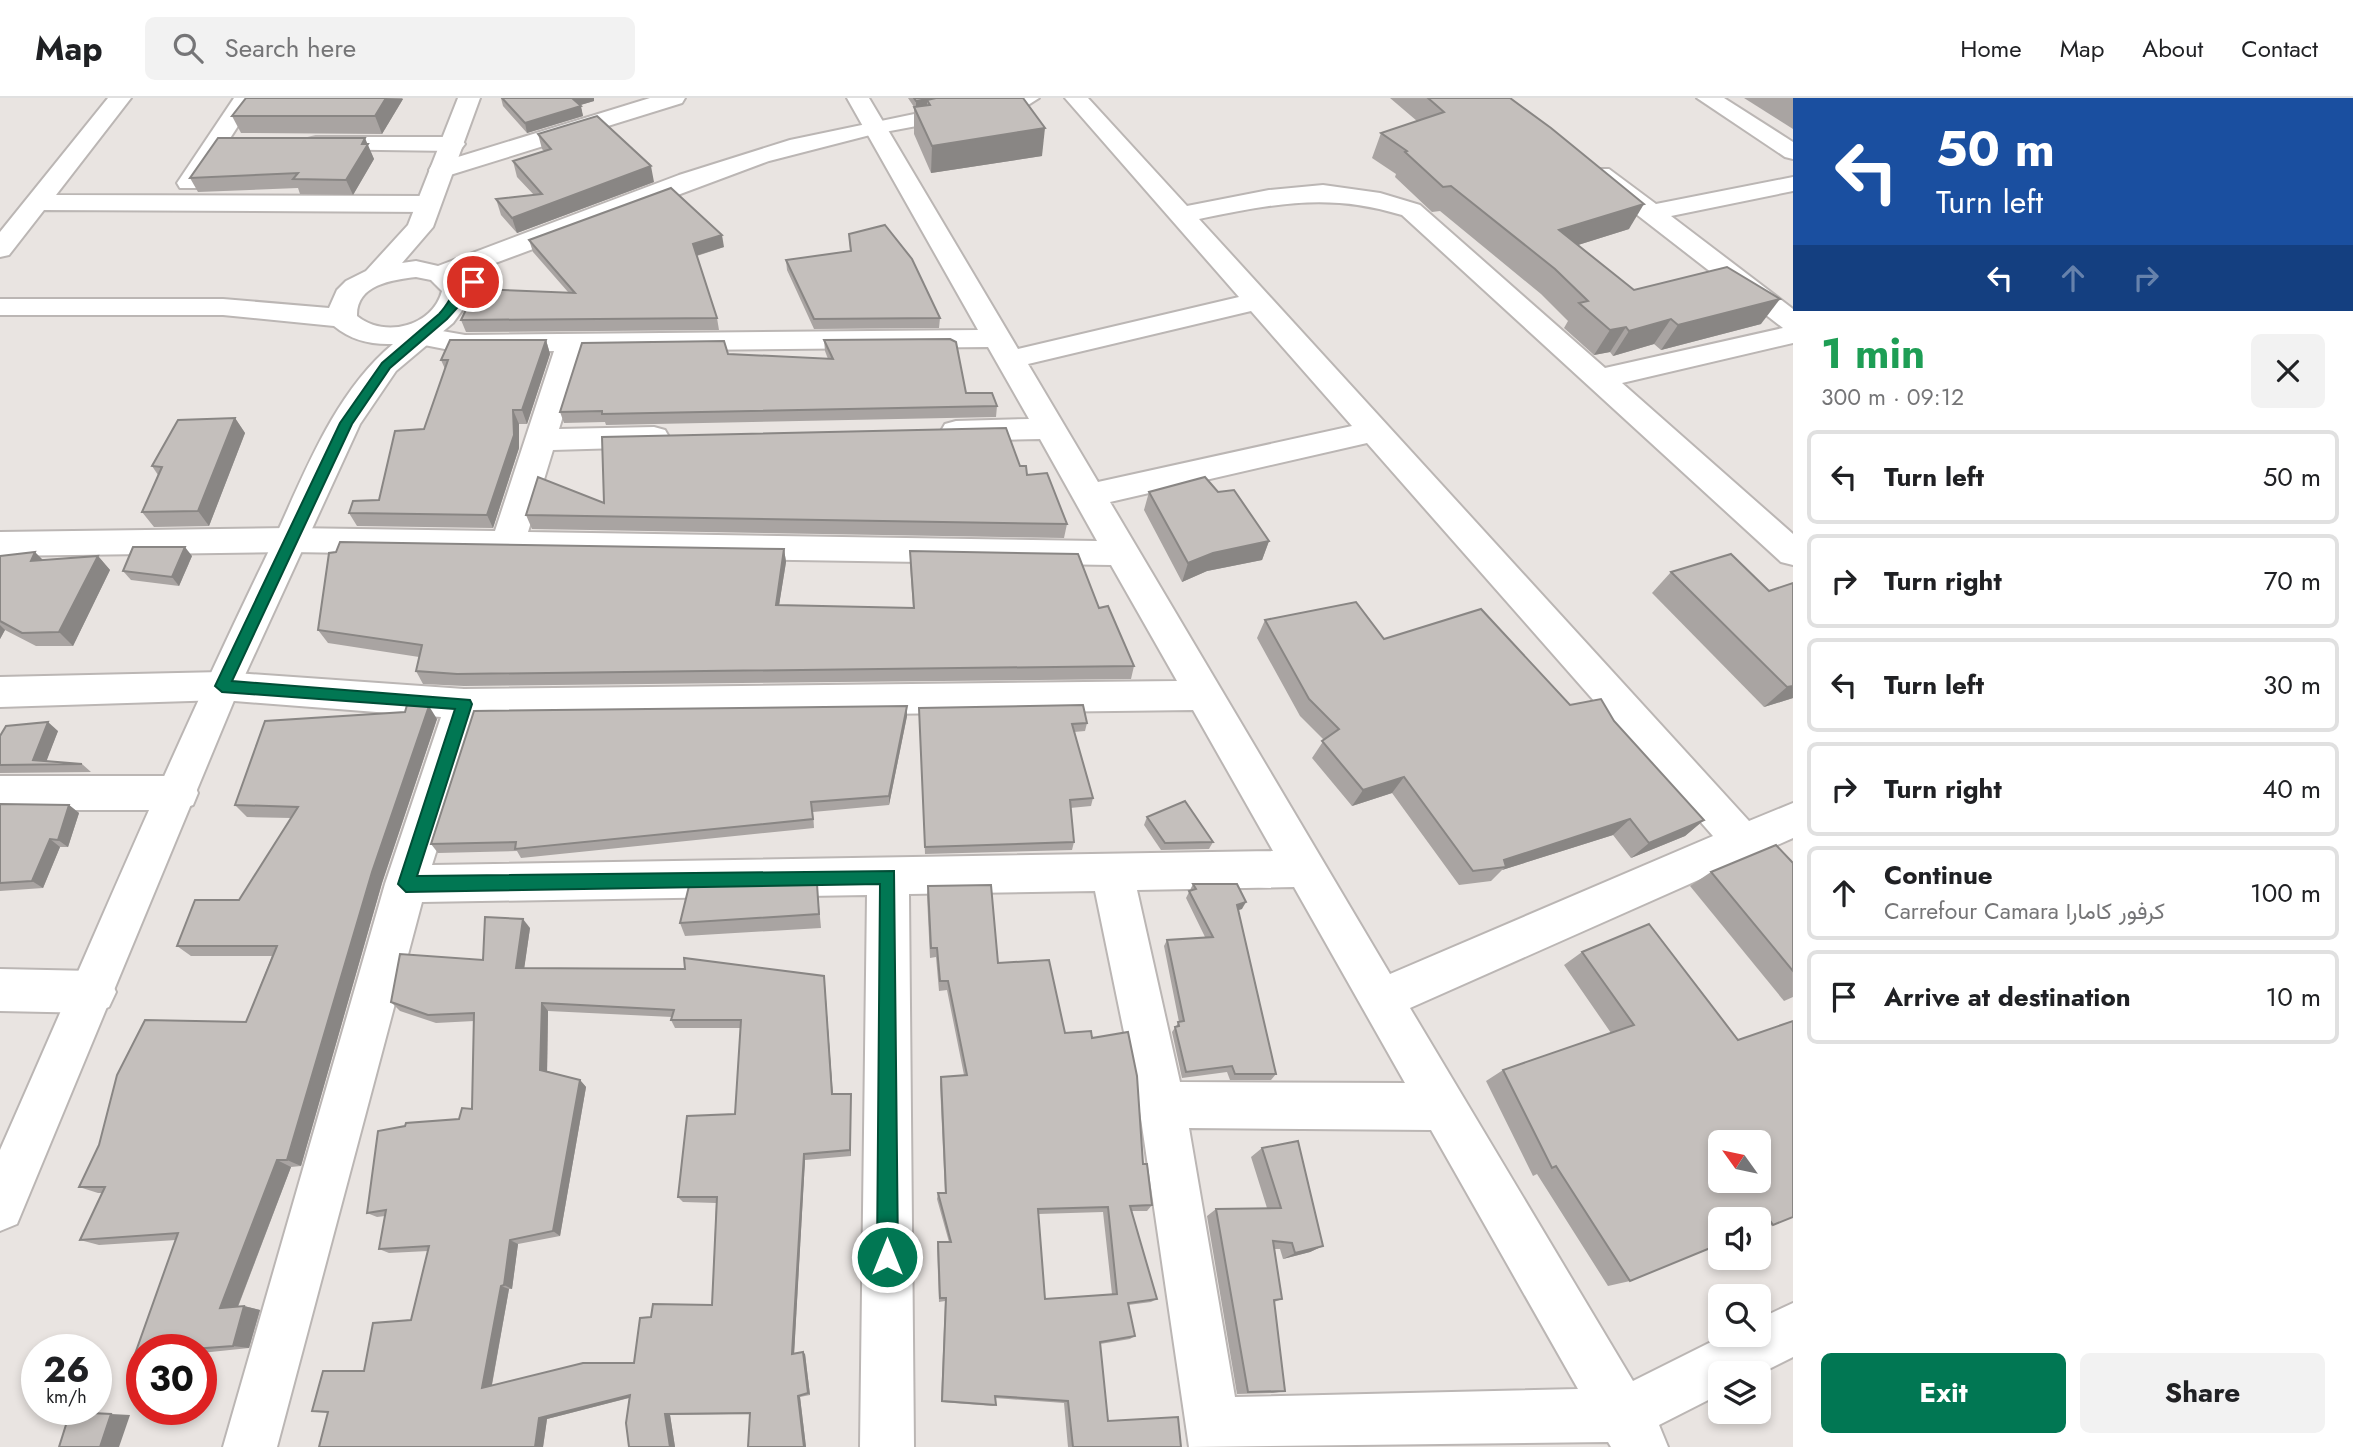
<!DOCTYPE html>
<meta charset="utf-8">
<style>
body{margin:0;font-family:Jost,Vazirmatn,sans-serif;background:#f2f2f2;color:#202124;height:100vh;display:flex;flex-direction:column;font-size:26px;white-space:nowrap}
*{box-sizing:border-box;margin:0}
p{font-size:23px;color:#757577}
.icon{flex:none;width:38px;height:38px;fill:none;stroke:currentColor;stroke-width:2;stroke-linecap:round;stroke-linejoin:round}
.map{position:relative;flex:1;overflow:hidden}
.panel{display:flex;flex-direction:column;background:#fff;width:560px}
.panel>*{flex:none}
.guide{background:#1a4fa0;color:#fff;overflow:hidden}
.needle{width:46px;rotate:303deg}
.buttons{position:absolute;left:1708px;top:1032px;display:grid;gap:14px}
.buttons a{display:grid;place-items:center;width:63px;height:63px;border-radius:10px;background:#fff;box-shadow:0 4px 10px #0003;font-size:35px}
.speed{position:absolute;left:21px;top:1236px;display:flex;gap:14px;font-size:35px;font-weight:700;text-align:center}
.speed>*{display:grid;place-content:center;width:91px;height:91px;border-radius:50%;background:#fff;box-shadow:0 4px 10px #0003;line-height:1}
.speed small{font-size:18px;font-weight:400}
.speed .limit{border:10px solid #d22;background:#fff;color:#111}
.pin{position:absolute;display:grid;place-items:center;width:60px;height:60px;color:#fff;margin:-30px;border:4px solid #fff;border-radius:50%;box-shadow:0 2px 7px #0007}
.me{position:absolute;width:77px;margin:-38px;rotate:0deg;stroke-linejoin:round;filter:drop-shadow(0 0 5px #0008)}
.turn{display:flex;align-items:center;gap:24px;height:147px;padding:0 28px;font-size:32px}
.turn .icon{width:91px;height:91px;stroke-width:2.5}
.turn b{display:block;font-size:49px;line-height:60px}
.lanes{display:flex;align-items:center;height:66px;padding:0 28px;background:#0003;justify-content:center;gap:35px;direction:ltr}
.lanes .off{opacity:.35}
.round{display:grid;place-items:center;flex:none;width:74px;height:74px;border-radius:10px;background:#f2f2f2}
.head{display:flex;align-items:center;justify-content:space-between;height:119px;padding:0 28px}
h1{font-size:42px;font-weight:700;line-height:52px;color:#1e9e55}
.button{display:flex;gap:14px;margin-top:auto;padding:14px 28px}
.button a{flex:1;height:80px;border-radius:10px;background:#017753;color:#fff;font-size:28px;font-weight:700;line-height:80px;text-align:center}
.button a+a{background:#f2f2f2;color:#202124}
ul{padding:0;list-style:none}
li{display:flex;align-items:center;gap:21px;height:94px;margin:0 14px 10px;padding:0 14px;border:4px solid #e0e0e0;border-radius:10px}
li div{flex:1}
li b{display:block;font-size:26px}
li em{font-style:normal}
header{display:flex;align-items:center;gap:42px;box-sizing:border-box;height:98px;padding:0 35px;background:#fff;border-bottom:2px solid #e0e0e0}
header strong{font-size:33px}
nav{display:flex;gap:38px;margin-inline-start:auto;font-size:24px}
.search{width:490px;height:63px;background:#f2f2f2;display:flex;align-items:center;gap:18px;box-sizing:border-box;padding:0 24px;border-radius:10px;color:#757577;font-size:26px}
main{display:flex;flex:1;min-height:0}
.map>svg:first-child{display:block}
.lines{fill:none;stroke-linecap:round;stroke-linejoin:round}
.minor-casing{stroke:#bbb6b4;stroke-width:4}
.tertiary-casing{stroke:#bbb6b4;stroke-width:4}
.minor{fill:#fff;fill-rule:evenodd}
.tertiary{fill:#fff;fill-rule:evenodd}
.wall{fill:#a9a4a2;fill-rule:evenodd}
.shaded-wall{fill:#898684}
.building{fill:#c4bfbc;stroke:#898684;stroke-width:2;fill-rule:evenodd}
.route{fill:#017753;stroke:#014d36;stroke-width:2}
</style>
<header>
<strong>Map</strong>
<div class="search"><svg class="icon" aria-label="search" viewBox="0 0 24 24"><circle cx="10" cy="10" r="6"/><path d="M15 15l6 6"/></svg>Search here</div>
<nav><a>Home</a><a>Map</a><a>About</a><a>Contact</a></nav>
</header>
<main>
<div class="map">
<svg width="1793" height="1349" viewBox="0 0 1793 1349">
<rect width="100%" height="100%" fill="#e9e4e1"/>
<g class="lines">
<defs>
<g id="minor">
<polygon points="108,0 131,0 56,97 428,98 437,101 441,106 437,111 428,114 44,112 9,157 0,159 0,134"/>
<polygon points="234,0 256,0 198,90 180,90 177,85"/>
<polygon points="650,0 685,0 682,5 450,77 432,77 429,72 432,67"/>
<path d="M847,0H869L1018,251L1239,199L1065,0H1088L1187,108L1269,92L1323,87L1380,95L1420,107L1605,270L1783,230L1591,81L1588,76L1591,71H1609L1656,106L1793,79V93L1671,118L1793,211V245L1622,285L1793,436V467L1781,464L1402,117C1329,94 1272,106 1199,121L1749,723L1793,705V740L1410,910L1633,1283L1725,1237H1759V1221L1793,1205V1259L1759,1276H1720V1296L1659,1327L1668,1349H1611L1608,1344L1189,1349L1139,1007L1095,793L909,796L914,1349H860L867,797L422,804L277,1349H223L385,786L441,619L222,602L0,609V579L222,574L464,591L1177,583L1111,467L290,454L0,458V434L290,430L495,433L554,253L465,255L409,244L405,238L409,232L419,229L465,237L978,232ZM1251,213L1352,328L1098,384L1028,266ZM988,249L1029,321L956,323L945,326L941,333L945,340L956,343L1040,341L1097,443L528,434L553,352L654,349L665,346L669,339L665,332L654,329L559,331L583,253ZM1367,345L1713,738L1390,876L1110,404ZM1193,612L1273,753L432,767L478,621ZM1294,789L1405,985L1180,984L1137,792ZM1189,1030L1431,1032L1578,1291L1235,1299Z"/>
<polygon points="1697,0 1724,0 1793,44 1793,61 1785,59"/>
<polygon points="316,39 453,39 461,41 465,46 461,51 453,53 308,51 304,46 308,41"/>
<polygon points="0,678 179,678 193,683 198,695 193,707 179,712 0,712"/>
<polygon points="0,871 94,873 109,879 116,894 109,909 94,915 0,913"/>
</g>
<path id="tertiary" d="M458,0H480L433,129L402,165L416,163L438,168L679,77L790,42L991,0H1039L1028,7L874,36L769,63L458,179L470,191L466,207L453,225L396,273L360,326L240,588L17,1126L0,1133V1052C87,855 170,657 264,463C299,391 329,299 393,246C371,247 351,242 334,228L223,217H0V201H223L329,210L337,192L346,183L366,173L408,127ZM416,179L431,182L442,193C433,228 385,241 357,218C356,187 391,182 416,179Z"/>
</defs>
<use href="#minor" class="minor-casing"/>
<use href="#tertiary" class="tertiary-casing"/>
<use href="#minor" class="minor"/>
<use href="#tertiary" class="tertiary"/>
</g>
<g class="wall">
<polygon points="246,0 402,0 403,1 382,36 241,35 232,18"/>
<polygon points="501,0 594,0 594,3 580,7 583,18 527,35 503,8"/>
<polygon points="908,0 1023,0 1042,58 931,75 914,36 914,9"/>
<polygon points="1390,0 1510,0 1629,131 1578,147 1634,192 1761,226 1661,252 1654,246 1613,258 1610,254 1594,257 1564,230 1568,223 1541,196 1440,113 1432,114 1395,79 1396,76 1372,60 1381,35 1417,23"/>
<polygon points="1744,0 1793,0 1793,31"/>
<polygon points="538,36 654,84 517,135 501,117 496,101 534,97 517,79 513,63 544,53 542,51"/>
<polygon points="367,46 374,61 353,97 300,96 298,90 198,94 190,80"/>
<polygon points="849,136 940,220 939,230 814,231 787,172 786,162 850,153"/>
<polygon points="529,142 724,149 697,158 717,220 719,232 466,234 461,222 568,194 533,154"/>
<polygon points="546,242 550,256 527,326 519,326 519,350 493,430 357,428 349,415 379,402 424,331 445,271 441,262"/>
<polygon points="824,242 966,295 997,308 996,319 606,327 605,324 564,325 560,314 828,261 825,253"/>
<polygon points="235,320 245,335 209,428 154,429 142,414 158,377 152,368"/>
<polygon points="1020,368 1067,426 1064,440 532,431 526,417 604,405"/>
<polygon points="1149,394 1218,394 1269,443 1262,462 1207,473 1182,484 1144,412"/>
<polygon points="784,451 786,464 779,507 913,510 910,466 910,453 1099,510 1134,568 1131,581 464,588 423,586 416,573 419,559 328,545 318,532"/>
<polygon points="1731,456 1793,600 1764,609 1652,495 1671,474"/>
<polygon points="0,458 43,462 98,458 110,472 73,548 36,548 5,532 0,541"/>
<polygon points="192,458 179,488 131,482 123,473"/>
<polygon points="1265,522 1384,541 1614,623 1704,722 1685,738 1631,760 1613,737 1502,772 1491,783 1459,787 1392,695 1352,708 1312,660 1324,642 1300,618 1257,540"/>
<polygon points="907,608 907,618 889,707 813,714 814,730 521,760 517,753 438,755 431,746"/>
<polygon points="919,610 1087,625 1085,633 1074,634 1093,700 1091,708 1070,710 1074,744 1072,752 925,756"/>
<polygon points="437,621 382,785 301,1068 291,1069 238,1209 244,1208 260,1212 249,1250 201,1255 201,1251 142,1251 142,1257 135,1256 176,1142 99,1147 80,1142 102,1095 98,1095 79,1089 246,924 272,858 191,858 177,848 239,802 291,720 247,719 235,707"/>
<polygon points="58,633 46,663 82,666 91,674 0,675 0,638"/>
<polygon points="0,706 69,707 79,715 68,749 60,749 43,790 0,793"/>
<polygon points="1147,719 1213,744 1209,751 1161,752 1144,727"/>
<polygon points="1793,765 1793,899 1784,903 1690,788 1711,774"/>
<polygon points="817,786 821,830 685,838 680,825"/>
<polygon points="1193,786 1242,811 1238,812 1276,976 1271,982 1230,982 1227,974 1182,980 1172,934 1179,924 1164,848 1167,842 1205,839 1186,800"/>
<path d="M928,788L998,865L1065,935L1092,940L1143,1066L1152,1107L1147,1113H1131L1157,1201L1151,1204L1128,1207L1135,1238L1130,1241L1100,1246L1108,1323L1181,1349H1068L1064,1305L995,1300L996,1307L993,1308L941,1304L945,1203L939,1204L937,1149L938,1144H949L937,1101L938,1095H945L940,986L941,979L964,977L947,892L939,893L936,859L930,860L927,798ZM1103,1114L1112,1196L1045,1201L1038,1116Z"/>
<polygon points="1649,826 1773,1127 1759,1131 1759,1122 1630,1183 1608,1188 1537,1076 1533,1078 1486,983 1503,972 1611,935 1564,867 1582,854"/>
<path d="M530,830L524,870L824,878L833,996H851V1058L805,1062L794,1255L805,1256L810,1297L800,1299L806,1349H748L750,1316L670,1317L675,1349L629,1300L547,1321L543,1349H319L328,1314L312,1313L364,1273L411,1222L428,1153L389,1155L379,1151L385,1118L377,1119L367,1115L459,1021L472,1011L474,923L436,925L400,913L391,904L483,862ZM548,913L672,919L671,922L675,930H741L735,1016L678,1099L683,1104L716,1105L712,1207L651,1219L634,1265L492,1287L509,1191H512L518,1146L560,1138L586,989L580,982L547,973Z"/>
<polygon points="1262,1050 1323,1148 1310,1154 1283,1161 1280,1151 1274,1151 1282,1201 1274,1204 1285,1293 1273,1295 1237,1296 1207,1118 1216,1111 1267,1110 1251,1059"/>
</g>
<g class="shaded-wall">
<polygon points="386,0 403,1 382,36 375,18"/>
<polygon points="572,0 594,0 594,3 574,9"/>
<polygon points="933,0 930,7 927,2 927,11 916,13 916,3"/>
<polygon points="581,8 583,18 527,35 525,25"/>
<polygon points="1045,30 1042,58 931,75 932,48"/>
<polygon points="365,40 374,61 353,97 346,82"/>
<polygon points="651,68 654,84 517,135 512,120"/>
<polygon points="1644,106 1629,131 1546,157 1559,132"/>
<polygon points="722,137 724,149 695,158 693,146"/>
<polygon points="1780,201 1761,226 1661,252 1678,227"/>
<polygon points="1671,221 1654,246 1613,258 1629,233"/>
<polygon points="1626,229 1610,254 1594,257 1610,232"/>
<polygon points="546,242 550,256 527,326 522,312"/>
<polygon points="513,312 519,326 519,350 493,430 487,417"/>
<polygon points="235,320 245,335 209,428 198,413"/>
<polygon points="1269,443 1262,462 1207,473 1182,484 1188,465 1213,455"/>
<polygon points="185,449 192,458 179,488 172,479"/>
<polygon points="784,451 786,464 777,520 776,507"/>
<polygon points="35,454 49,468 31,463"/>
<polygon points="98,458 110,472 73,548 59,534"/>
<polygon points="0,527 5,532 0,541"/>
<polygon points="1793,588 1793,600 1764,609 1787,589"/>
<polygon points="429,608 437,621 382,785 301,1068 287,1062 372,774"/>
<polygon points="907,608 907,618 889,707 889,698"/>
<polygon points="48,624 58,633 45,667 33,662"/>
<polygon points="1404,679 1392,695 1352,708 1363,692"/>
<polygon points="69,707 79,715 68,749 58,742"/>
<polygon points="1630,721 1613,737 1502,772 1506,769 1504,762"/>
<polygon points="1704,722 1685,738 1631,760 1649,745"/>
<polygon points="50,741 60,749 43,790 32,783"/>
<polygon points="1246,804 1242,811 1232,814 1237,807"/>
<polygon points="523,821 530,830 523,879 516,870"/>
<polygon points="824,878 825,887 833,1002 832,996"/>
<polygon points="542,905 548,913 547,979 540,972"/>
<polygon points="580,982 586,989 560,1138 553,1133"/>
<polygon points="851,996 851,1058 850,1052"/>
<polygon points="804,1056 805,1062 794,1258 792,1256"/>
<polygon points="277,1062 291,1069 236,1213 220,1210"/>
<polygon points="510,1142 518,1146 512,1191 504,1187"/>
<polygon points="1323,1148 1310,1154 1283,1161 1295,1155"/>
<polygon points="501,1188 509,1191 491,1291 482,1290"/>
<polygon points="244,1208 260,1212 249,1250 233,1248"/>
<polygon points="803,1254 805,1256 810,1297 808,1295"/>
<polygon points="630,1297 636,1298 547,1321 543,1349 535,1349 539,1320"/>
<polygon points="798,1298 800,1299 806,1349 804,1349"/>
<polygon points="111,1316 130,1317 119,1349 100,1349"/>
<polygon points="665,1316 670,1317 675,1349 670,1349"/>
</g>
<g class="building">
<polygon points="246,0 386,0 375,18 232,18"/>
<polygon points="502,0 572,0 581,8 525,25"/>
<polygon points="914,0 933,0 916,3"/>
<polygon points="936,0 1023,0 1045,30 932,48 914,9 930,7 927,2"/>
<polygon points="1428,0 1510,0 1551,30 1644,106 1559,132 1634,192 1727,169 1780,201 1678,227 1671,221 1629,233 1626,229 1610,232 1579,205 1588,203 1555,171 1451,88 1443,89 1405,54 1407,53 1381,35 1444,14"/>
<polygon points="597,18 651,68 512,120 496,101 542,96 513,63 551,51 538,36"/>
<polygon points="218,40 365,40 362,46 368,46 346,82 293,81 298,75 190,80"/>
<polygon points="671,90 722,137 693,146 717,220 461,222 476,191 575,195 529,142"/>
<polygon points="885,127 912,161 940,220 814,221 786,162 851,153 849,136"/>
<polygon points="950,241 956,244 966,295 992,295 997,308 602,316 602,313 560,314 582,245 724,243 728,256 833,261 824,242"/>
<polygon points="450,242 546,242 522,312 513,312 514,337 487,417 349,415 353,403 379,402 395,333 424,331 448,262 441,262"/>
<polygon points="235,320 198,413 142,414 162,369 152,368 178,322"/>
<polygon points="1006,330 1020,368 1026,368 1027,377 1047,375 1067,426 526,417 538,379 604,405 602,339"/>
<polygon points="1205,379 1218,394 1234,392 1269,443 1213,455 1188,465 1149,394"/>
<polygon points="340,444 784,451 776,507 914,510 910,453 1078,456 1099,510 1108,508 1134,568 457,576 416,573 422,547 318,532 329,455 336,454"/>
<polygon points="133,449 185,449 172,479 123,473"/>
<polygon points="35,454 31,463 98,458 59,534 22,535 0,523 0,458"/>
<polygon points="1731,456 1769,493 1793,485 1793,588 1787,589 1671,474"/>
<polygon points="1356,504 1384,541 1481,511 1570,607 1601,601 1614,623 1704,722 1649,745 1630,721 1504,762 1506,769 1473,773 1404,679 1363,692 1322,643 1339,631 1309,601 1265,522"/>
<polygon points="407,607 429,608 372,774 287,1062 277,1062 220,1210 244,1208 233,1248 192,1251 142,1251 142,1256 135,1256 178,1135 80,1142 105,1089 79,1089 99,1047 117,977 145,922 246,924 277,848 177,848 195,802 239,802 298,709 235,707 265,623 405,614"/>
<polygon points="1083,607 1087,625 1072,626 1093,700 1070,702 1074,744 925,749 919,610"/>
<polygon points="907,608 889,698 811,704 813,721 515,751 516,744 431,746 474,613"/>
<polygon points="48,624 33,662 82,666 0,667 0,638 6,628"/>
<polygon points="1185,703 1213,744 1165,745 1147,719"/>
<polygon points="0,706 69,707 58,742 50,741 32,783 0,785"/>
<polygon points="1776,747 1793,765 1793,873 1711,774"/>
<polygon points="817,786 819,816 680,825 689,788"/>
<polygon points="1193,786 1237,786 1246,804 1237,807 1276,976 1235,976 1232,968 1186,974 1175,929 1179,928 1178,924 1184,923 1167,842 1213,839 1189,793 1196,791"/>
<path d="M991,787L998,865L1049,862L1065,935L1091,933L1092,940L1128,934L1137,978L1143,1066H1147L1152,1107L1130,1108L1157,1201L1128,1205L1135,1238L1100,1244L1108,1323L1178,1319L1181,1349H1073L1068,1303L995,1298L996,1307L942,1303L946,1200H940L938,1144H951L938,1095H946L941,979L967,977L948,883H940L937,850H931L928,788ZM1108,1109L1117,1196L1045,1201L1038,1111Z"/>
<path d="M485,819L523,821L516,870L685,871L684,860L824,878L832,996H851L850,1052L804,1056L792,1256L803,1254L808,1295L798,1298L804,1349H748L750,1315L665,1316L670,1349H629L626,1325L630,1297L539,1320L535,1349H319L328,1314L312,1313L323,1273H364L373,1225L411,1222L429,1148L379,1151L386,1112L367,1115L378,1033L405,1028L406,1025L459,1021L462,1010L472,1011L474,915L428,917L391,904L400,856L483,862ZM542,905L674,912L671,922H741L735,1016L687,1018L678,1099H717L712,1207L653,1206L651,1219L640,1220L634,1265H583L482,1290L501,1188L504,1187L510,1142L553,1133L580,982L540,972Z"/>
<path d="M1649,826L1738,942L1793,923V1119L1773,1127L1771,1124L1759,1130V1122H1720V1146L1630,1183L1556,1068L1552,1070L1503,972L1634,927L1582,854ZM1720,1045H1759V1083H1720Z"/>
<polygon points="1298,1043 1323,1148 1295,1155 1292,1145 1273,1143 1282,1201 1274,1202 1285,1293 1248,1294 1216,1111 1281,1110 1262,1050"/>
<polygon points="70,1314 111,1316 100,1349 59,1349"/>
</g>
<path class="route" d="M473,180L478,184L461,198L457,210L447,221L390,270L352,326L232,583L470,602L472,606L417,778L894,773L898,1159L895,1166L887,1169L880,1166L877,1159L880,786L406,794L398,786L455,611L222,594L215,588L340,325L382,265L439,216C453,202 451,189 473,180Z"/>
</svg>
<div class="buttons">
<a><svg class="needle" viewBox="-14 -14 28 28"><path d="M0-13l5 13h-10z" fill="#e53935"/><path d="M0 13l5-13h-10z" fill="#757577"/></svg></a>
<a><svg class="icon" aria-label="sound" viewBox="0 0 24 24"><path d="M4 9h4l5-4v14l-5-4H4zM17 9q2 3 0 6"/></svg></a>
<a><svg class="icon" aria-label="search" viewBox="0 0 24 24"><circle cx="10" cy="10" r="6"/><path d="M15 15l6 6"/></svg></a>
<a><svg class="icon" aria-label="layers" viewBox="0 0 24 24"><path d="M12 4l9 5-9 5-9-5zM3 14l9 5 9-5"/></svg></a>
</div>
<div class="speed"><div>26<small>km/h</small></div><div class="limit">30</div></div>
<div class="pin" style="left:473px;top:184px;background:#d93025"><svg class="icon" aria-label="arrive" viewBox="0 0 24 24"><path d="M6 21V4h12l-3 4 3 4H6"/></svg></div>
<svg class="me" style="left:887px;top:1159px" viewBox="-20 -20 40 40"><circle r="17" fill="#017753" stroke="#fff" stroke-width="3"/><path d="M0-11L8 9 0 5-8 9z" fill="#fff"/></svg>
</div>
<section class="panel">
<div class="guide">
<div class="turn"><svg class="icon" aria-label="left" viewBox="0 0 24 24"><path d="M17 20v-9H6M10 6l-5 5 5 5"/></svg><div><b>50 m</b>Turn left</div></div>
<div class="lanes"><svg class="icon" aria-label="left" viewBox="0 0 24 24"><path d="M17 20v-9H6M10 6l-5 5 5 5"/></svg><svg class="icon off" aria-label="ahead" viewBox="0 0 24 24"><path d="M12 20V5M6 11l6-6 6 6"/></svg><svg class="icon off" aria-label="right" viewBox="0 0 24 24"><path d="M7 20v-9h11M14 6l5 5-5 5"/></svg></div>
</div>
<div class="head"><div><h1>1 min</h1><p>300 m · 09:12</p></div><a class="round"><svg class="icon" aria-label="close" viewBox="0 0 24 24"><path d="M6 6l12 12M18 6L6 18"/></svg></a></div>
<ul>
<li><svg class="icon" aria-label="left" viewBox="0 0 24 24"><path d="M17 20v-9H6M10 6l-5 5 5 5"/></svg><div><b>Turn left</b></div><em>50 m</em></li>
<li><svg class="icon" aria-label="right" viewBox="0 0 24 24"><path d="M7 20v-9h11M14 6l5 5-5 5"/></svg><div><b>Turn right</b></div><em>70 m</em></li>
<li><svg class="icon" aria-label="left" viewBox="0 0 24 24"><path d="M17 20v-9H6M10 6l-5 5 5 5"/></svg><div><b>Turn left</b></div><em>30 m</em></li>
<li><svg class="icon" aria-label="right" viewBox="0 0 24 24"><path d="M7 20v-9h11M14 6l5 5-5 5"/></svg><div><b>Turn right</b></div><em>40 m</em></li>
<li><svg class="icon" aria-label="ahead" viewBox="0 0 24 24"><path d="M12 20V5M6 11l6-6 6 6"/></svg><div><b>Continue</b><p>Carrefour Camara كرفور كامارا</p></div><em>100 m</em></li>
<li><svg class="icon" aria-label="arrive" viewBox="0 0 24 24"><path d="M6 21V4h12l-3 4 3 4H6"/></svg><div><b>Arrive at destination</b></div><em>10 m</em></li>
</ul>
<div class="button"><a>Exit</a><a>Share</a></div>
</section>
</main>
